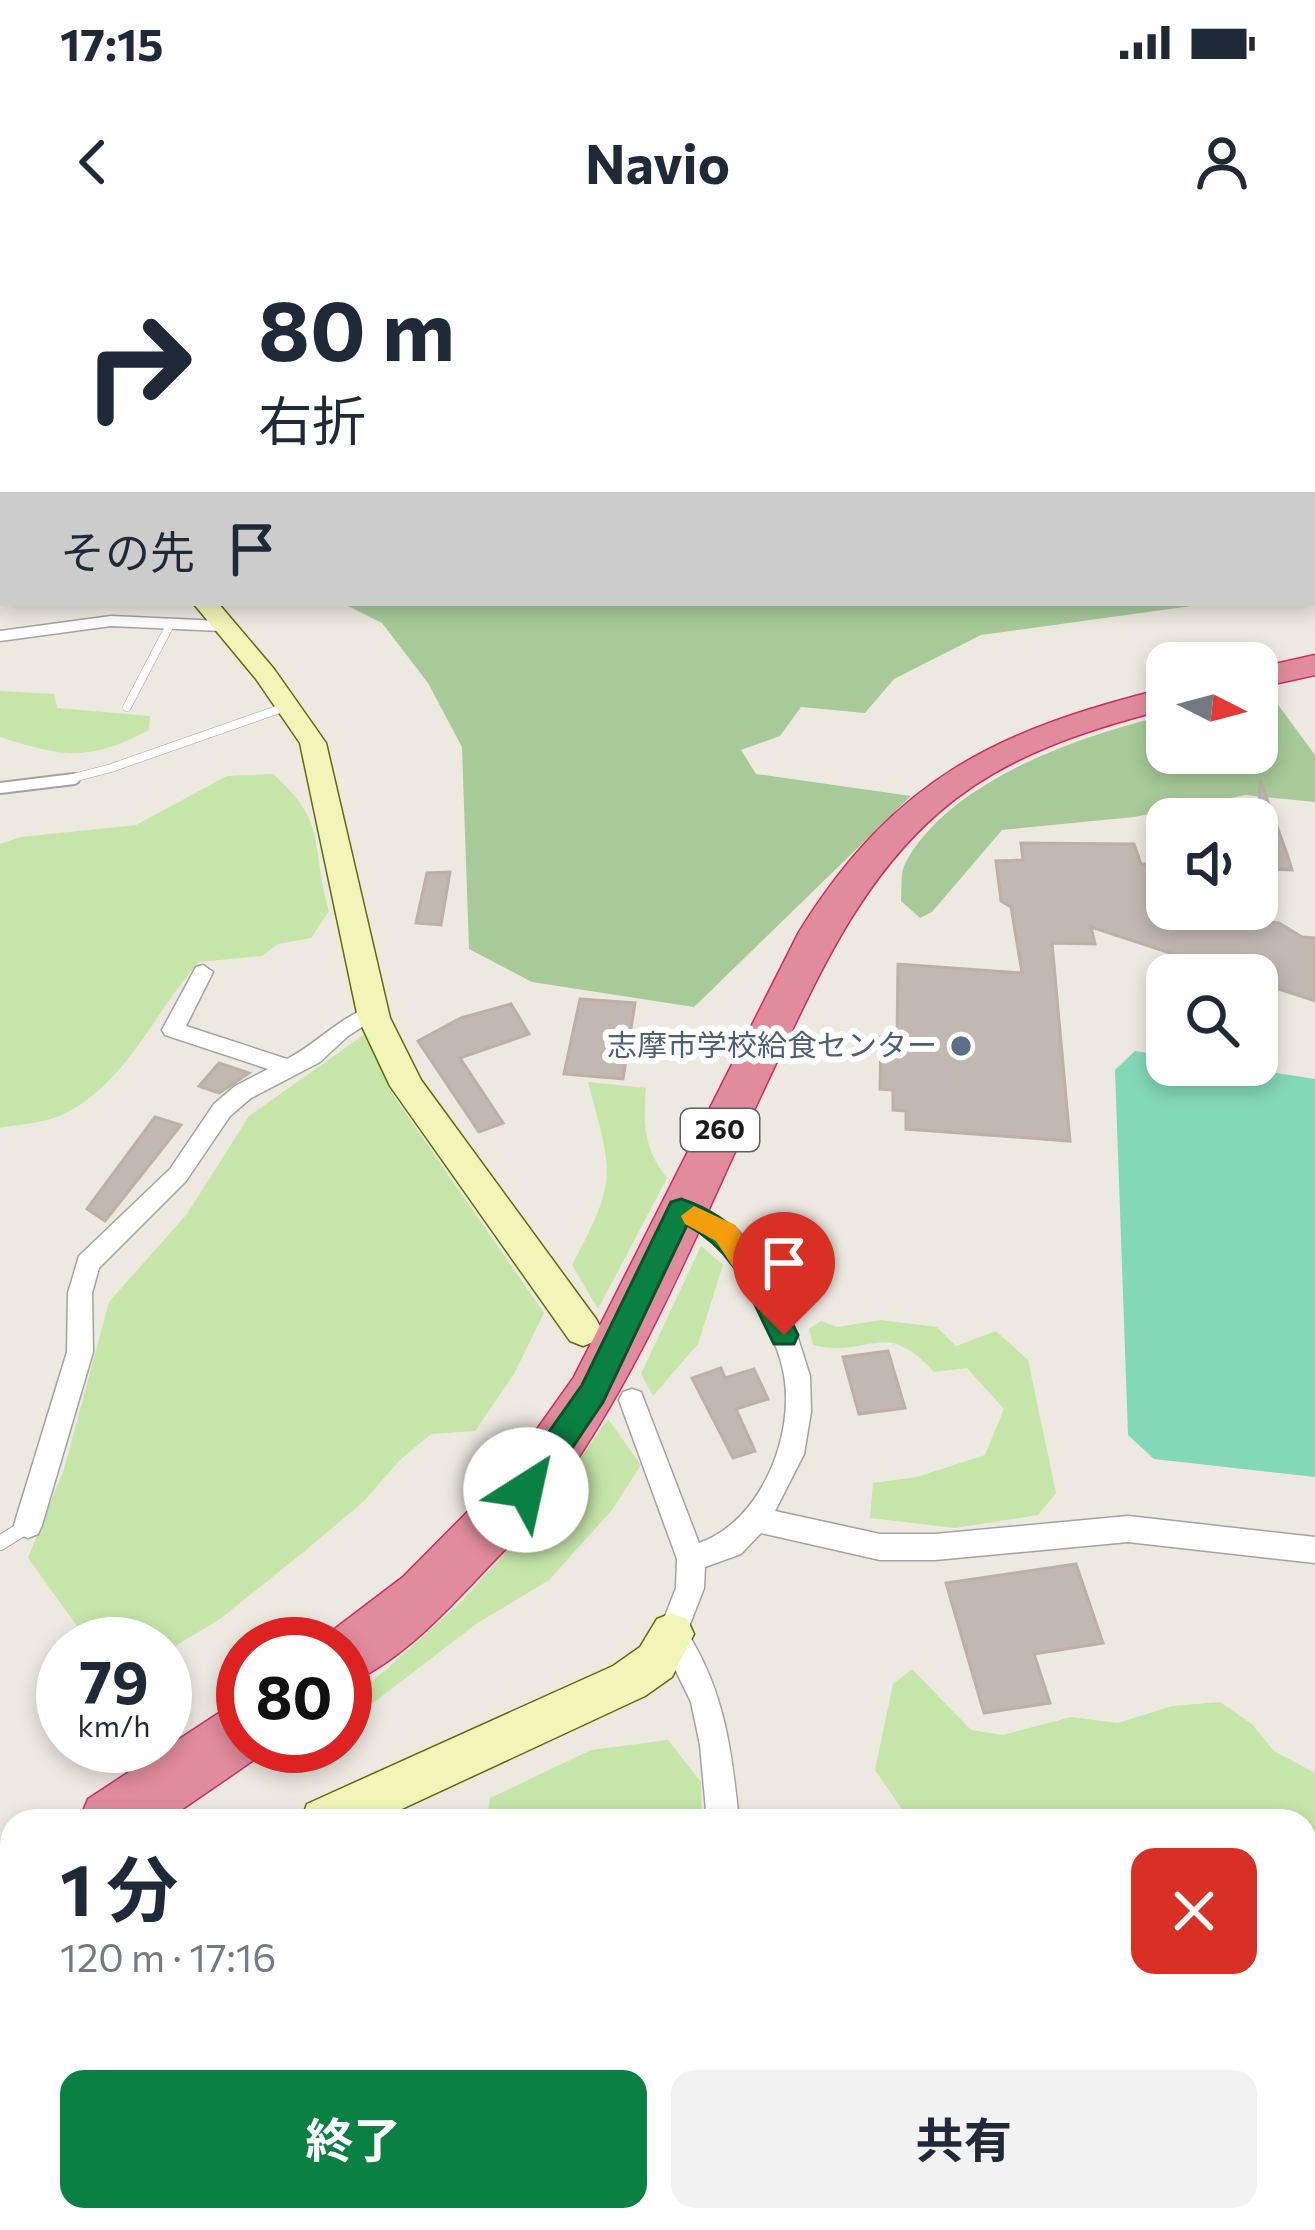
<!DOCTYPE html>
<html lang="ja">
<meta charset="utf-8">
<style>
body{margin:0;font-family:Commissioner,"Noto Sans JP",sans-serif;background:#f2f2f3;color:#1f2937;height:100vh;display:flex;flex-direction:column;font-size:45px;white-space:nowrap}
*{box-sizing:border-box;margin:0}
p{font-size:39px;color:#747a83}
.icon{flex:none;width:66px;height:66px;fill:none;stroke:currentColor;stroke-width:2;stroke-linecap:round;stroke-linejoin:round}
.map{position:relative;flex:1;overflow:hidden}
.sheet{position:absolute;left:0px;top:1569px;width:1317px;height:423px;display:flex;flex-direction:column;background:#fff;border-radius:36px 36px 0 0;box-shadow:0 6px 18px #0003}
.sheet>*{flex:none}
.guide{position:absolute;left:0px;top:0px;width:1317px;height:366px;box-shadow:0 6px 18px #0003;background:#fff;color:#1f2937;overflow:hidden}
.needle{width:78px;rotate:96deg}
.fabs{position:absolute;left:1146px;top:402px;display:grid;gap:24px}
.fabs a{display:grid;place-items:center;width:132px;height:132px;border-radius:24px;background:#fff;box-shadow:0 6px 18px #0003;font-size:60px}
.speed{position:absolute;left:36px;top:1377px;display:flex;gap:24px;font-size:60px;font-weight:700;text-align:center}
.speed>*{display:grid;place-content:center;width:156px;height:156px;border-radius:50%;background:#fff;box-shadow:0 6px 18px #0003;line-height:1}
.speed small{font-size:30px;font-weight:400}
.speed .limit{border:18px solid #d22;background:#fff;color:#111}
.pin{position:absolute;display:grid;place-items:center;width:102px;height:102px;color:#fff;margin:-123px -51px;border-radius:50% 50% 50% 0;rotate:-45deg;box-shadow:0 0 12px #0007}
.pin .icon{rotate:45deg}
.me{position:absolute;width:132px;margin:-66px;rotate:35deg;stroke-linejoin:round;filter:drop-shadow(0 0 9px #0008)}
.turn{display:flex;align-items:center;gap:42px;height:252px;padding:0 60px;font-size:54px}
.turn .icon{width:156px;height:156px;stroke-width:2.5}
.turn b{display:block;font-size:84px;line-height:102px}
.then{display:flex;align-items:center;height:114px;padding:0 60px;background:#0003;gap:24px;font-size:45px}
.round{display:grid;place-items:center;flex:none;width:126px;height:126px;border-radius:24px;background:#f2f2f3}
.head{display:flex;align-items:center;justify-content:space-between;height:204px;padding:0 60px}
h1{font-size:72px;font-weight:700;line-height:90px}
.action{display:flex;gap:24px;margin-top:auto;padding:24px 60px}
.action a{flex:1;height:138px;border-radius:24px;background:#0b8043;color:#fff;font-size:48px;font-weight:700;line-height:138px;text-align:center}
.action a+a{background:#f2f2f3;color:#1f2937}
.status{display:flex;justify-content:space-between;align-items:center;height:84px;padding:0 60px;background:#fff;direction:ltr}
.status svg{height:33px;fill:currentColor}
header{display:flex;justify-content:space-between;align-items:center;height:156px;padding:0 60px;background:#fff;font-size:54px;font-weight:700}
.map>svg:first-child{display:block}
.grass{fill:#c6e5a9}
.forest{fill:#a7ca98}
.pitch{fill:#83d8b7}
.building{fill:#c1b8b1;stroke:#bdb0a5;stroke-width:3}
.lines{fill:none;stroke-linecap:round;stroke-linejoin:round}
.lane-far2-casing{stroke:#a2a2a2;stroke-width:9}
.lane-far1-casing{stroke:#a2a2a2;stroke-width:14}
.lane-casing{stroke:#a2a2a2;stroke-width:16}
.street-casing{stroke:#a2a2a2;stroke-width:3}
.secondary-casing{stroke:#606b0a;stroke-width:3}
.highway-casing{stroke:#cd2c63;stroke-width:3}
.lane-far2{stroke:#fff;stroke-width:8}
.lane-far1{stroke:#fff;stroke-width:10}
.lane{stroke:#fff;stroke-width:14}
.street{fill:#fff;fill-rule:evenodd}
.secondary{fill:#f2f5b7;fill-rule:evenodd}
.highway{fill:#e18c9c;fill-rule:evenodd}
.route{fill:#0b8043;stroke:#07532c;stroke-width:3}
.slow{fill:#f59e0b}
.service-dot{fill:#5c6f8a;stroke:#fff;stroke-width:4.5}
.labels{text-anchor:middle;stroke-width:12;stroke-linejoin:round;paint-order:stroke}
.shield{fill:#fff;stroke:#5f5f5f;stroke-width:3}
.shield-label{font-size:27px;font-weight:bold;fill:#1b1b1b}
.service-label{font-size:30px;fill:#4e5e75;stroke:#fff;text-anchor:end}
</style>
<div class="status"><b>17:15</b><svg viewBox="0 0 49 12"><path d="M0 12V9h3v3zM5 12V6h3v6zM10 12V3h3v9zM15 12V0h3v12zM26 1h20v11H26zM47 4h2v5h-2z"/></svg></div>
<header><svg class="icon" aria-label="back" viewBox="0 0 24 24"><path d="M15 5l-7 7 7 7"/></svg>Navio<svg class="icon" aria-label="person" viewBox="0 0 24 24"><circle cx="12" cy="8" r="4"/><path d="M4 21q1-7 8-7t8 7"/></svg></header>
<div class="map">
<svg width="1315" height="1990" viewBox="0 0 1315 1990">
<rect width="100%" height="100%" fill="#ede9e1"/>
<g class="grass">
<path d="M0,451L54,454L57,468L150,476L149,490C88,522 63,517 0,497Z"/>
<path d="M273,534C329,584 310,604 329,671L311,698L278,704L262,716L199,722C153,773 128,842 64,874C46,883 20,884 0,888V604L21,597L136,585L227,536Z"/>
<polygon points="365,794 391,852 544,1073 514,1134 475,1191 431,1194 400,1220 363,1262 306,1310 220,1379 165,1412 165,1404 90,1404 28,1318 64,1229 109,1062 187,974 249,876"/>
<path d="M588,842L646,848C643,884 644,909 667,938L598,1069L572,1025C618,938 613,936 588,842Z"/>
<polygon points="701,1006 723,1025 698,1104 653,1156 641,1134"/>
<path d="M881,1080L937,1087L956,1106L996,1091L1028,1120L1056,1253L1038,1275L955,1288L870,1278L873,1243L917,1237L985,1215L1004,1169L967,1128L934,1132C883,1076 871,1119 813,1105L809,1089L821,1081L837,1087Z"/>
<polygon points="608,1179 641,1225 612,1270 549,1340 476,1384 372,1464 364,1449 459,1364 544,1270"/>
<polygon points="912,1429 971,1490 1003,1495 1071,1477 1118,1483 1172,1466 1220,1462 1252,1484 1274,1511 1315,1533 1315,1990 1168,1990 1170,1980 1305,1980 1305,1581 910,1581 875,1530 893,1444"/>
<polygon points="668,1500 701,1542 702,1581 486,1581 490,1558 591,1510"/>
<polygon points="12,1917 12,1980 286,1980 288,1990 0,1990 0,1919"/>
</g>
<g class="forest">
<polygon points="342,363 1213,363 981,395 894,439 865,473 801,467 780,496 741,510 756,534 911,556 694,767 532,742 469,709 462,507 428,443 382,383"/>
<path d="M1257,457L1273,458L1315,515V562L1246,555L1134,577L1002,590L932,672L920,678L901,661C902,649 900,634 905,624C948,541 1081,495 1167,475V513H1257Z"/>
</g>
<polygon class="pitch" points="1135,811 1167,816 1167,825 1226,825 1315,839 1315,1237 1154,1219 1128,1195 1115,830"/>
<g class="building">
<polygon points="1260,540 1287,614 1292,630 1257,629"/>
<polygon points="1021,603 1134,604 1141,624 1167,624 1167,669 1227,669 1230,679 1279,683 1302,697 1315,698 1315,761 1257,742 1257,735 1237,735 1091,687 1095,704 1052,703 1070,901 906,889 906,871 893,870 893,850 880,849 881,797 897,798 898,724 1022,733 1011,667 1001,661 996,621 1023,620"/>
<polygon points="450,632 441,685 416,683 427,633"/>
<polygon points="580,759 635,763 623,839 564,834"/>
<polygon points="511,764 529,794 460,818 503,883 479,892 418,801 461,778"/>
<polygon points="219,823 249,833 219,853 199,846"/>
<polygon points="155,877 181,885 105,981 87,969"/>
<polygon points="888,1111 905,1168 859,1174 843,1117"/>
<polygon points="721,1128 725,1138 754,1129 768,1159 736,1169 755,1211 733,1218 692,1138"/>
<polygon points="1076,1324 1103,1403 1034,1414 1050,1463 984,1473 946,1343"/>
</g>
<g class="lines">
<defs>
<g id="lane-far2">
<polyline points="127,467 171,383"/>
<polyline points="58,542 111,528 288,466"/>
</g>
<polyline id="lane-far1" points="0,548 74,539"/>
<polyline id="lane" points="0,1303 27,1286"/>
<g id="street">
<polygon points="1025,0 1038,0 1041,3 1028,3"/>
<rect x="1314" y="18" width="1" height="8"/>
<rect x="1314" y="67" width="1" height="8"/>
<rect x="1314" y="127" width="1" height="9"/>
<polygon points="1315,169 1315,178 1314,178 1314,169"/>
<rect x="1314" y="191" width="1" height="12"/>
<polygon points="111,376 221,381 229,386 221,391 111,386 0,401 0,391"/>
<path d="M203,725L213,732L186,786L287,819C318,803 339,777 373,766L384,773L348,796L320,822L251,858L230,876L186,941L99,1028L92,1053L93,1112L42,1285L38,1294L28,1298L18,1294L14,1285L67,1112L68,1053L79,1016L170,929L214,864L235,846L268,829L165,795L162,790L196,727Z"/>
<path d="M681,961L734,986L748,1001L797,1095L810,1136L811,1172L804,1214L775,1271L880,1294H935L1128,1276L1315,1297V1323L1128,1302L935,1320H880L761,1293L741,1314L705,1327L704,1348L687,1392C725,1452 732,1513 739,1581H707L700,1505L691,1462L658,1394L676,1348L677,1319L619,1160L623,1152L632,1149L641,1152L699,1303C760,1282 795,1197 784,1135C779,1105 762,1077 749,1051C740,1035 734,1016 721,1003C708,991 688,984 673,977L669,970L673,963Z"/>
<polygon points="730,1980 766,1980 767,1990 731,1990"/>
</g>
<g id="secondary">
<rect x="182" y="0" width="18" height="3"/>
<polygon points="193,363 218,363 274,429 326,503 390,778 421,840 596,1079 602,1090 596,1101 583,1106 570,1101 390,846 358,778 300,503 256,439"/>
<polygon points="672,1373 687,1379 694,1394 672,1437 645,1456 376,1581 301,1581 307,1564 613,1426 640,1407 657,1379"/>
<polygon points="12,1675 12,1725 0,1726 0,1676"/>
</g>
<g id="highway">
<polygon points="1315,415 1315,435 1257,448 1257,428"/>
<path d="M1167,448V469C1085,490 1003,516 938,573C858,643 818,737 773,830C703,976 643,1135 546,1264C530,1286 509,1305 491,1324C449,1368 402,1422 345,1445V1404H321L324,1397L403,1337L506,1233L574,1137L799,692C895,538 997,490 1167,448Z"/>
<polygon points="243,1462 243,1506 267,1506 264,1513 165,1581 79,1581 88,1559 222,1471"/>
<polygon points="12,1615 12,1682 0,1687 0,1620"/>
</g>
</defs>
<use href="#lane-far2" class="lane-far2-casing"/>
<use href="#lane-far1" class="lane-far1-casing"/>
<use href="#lane" class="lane-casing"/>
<use href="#street" class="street-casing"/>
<use href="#secondary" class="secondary-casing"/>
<use href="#highway" class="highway-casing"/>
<use href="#lane-far2" class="lane-far2"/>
<use href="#lane-far1" class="lane-far1"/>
<use href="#lane" class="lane"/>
<use href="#street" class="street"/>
<use href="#secondary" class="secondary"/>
<use href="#highway" class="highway"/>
</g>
<path class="route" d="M681,959C753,983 767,1033 798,1095L794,1104H774C749,1055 737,1012 687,985L603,1162L537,1260L526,1264L515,1260L510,1250L515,1240L582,1145L671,962Z"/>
<polygon class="slow" points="694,966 735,985 774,1045 770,1053 750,1053 716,1001 685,984 681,976"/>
<circle class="service-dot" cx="961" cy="806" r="12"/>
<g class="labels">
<rect class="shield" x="681" y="869" width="78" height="42" rx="9"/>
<g class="shield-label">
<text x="720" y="899">260</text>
</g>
<g class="service-label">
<text x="937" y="816">志摩市学校給食センター</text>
</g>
</g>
</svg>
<div class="fabs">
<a><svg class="needle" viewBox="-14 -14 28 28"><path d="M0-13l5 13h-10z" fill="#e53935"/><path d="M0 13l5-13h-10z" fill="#747a83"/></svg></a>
<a><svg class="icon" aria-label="sound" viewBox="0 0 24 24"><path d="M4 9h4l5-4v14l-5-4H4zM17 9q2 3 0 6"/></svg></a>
<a><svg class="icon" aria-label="search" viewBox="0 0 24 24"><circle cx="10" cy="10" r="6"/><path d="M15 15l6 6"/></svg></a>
</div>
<div class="speed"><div>79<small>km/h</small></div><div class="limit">80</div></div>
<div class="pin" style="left:784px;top:1095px;background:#d93025"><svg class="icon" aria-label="arrive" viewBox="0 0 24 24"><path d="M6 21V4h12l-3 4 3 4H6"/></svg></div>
<svg class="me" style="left:526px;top:1250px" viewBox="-20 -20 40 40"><circle r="19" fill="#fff"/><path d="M0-13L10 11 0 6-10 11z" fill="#0b8043"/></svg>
<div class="guide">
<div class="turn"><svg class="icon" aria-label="right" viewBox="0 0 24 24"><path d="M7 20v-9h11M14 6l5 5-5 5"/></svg><div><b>80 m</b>右折</div></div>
<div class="then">その先<svg class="icon" aria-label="arrive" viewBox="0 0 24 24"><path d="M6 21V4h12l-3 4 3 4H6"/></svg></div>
</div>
<section class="sheet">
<div class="head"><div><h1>1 分</h1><p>120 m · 17:16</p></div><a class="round" style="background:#d93025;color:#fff"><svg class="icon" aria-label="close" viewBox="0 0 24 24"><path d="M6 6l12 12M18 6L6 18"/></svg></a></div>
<div class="action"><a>終了</a><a>共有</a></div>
</section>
</div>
